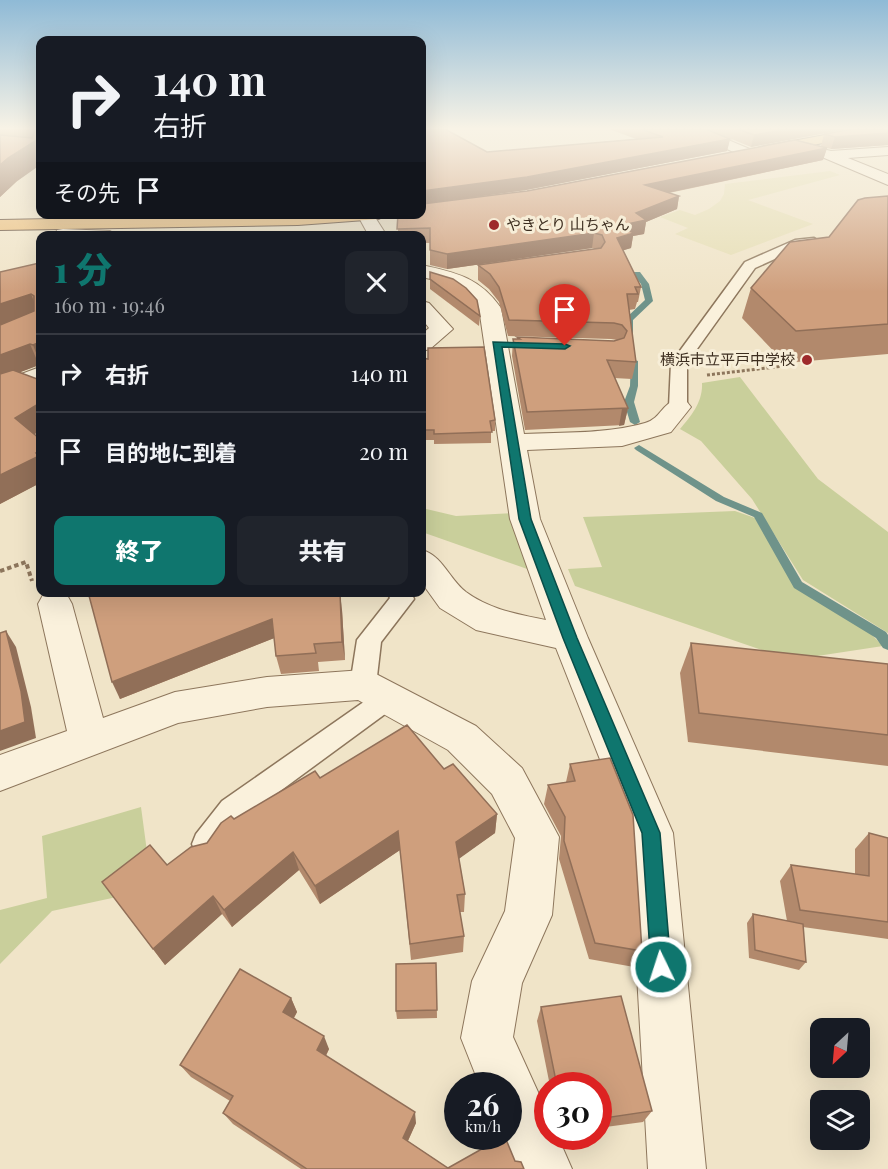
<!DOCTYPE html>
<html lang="ja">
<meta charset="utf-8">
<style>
body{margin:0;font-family:"Playfair Display","Noto Sans JP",serif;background:#20242c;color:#f1f3f6;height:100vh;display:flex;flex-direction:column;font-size:22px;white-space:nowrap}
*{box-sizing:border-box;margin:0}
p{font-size:20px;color:#9ea1a6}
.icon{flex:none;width:33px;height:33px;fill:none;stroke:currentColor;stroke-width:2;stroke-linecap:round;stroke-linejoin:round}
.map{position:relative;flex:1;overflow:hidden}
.details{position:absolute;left:36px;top:231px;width:390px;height:366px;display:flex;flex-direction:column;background:#171b24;border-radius:12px;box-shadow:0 6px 24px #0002}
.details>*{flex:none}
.hud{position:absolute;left:36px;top:36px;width:390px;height:183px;border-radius:12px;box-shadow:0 6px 24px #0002;background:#171b24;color:#f1f3f6;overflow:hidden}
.needle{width:39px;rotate:206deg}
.tools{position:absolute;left:810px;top:1018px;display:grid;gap:12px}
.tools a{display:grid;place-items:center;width:60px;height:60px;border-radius:12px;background:#171b24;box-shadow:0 6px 24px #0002;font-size:30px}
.speed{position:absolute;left:444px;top:1072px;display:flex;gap:12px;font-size:30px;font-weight:700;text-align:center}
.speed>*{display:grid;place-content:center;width:78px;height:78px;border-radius:50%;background:#171b24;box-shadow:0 6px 24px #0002;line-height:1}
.speed small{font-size:15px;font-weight:400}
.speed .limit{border:9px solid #d22;background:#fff;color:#111}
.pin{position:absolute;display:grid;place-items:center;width:51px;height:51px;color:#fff;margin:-62px -26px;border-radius:50% 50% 50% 0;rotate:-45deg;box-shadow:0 0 6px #0007}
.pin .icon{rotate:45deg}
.me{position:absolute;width:66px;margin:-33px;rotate:356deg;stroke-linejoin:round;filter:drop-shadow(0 0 4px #0008)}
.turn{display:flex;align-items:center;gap:21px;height:126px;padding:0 18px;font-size:27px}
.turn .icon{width:78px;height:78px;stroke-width:2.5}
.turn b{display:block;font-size:42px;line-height:51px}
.then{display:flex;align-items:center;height:57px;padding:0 18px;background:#0003;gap:12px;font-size:22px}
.round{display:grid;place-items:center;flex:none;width:63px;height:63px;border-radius:12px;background:#20242c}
.overview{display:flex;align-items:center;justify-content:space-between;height:102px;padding:0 18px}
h1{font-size:36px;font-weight:800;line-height:45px;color:#0f766e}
.primary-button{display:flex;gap:12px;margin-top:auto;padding:12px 18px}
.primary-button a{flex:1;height:69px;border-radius:12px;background:#0f766e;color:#fff;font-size:24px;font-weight:800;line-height:69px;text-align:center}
.primary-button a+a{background:#20242c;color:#f1f3f6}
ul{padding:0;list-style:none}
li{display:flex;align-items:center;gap:18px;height:78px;padding:0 18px;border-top:2px solid #363941}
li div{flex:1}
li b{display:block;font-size:22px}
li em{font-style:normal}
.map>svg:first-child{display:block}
.farmland{fill:#e6deb5}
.green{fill:#c9cf9b}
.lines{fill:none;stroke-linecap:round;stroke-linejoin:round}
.stream{fill:#6f938a;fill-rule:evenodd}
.service-casing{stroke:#8d765c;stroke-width:3}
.minor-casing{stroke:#8d765c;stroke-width:2}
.trunk-casing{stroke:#5b4430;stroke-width:2}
.path-far1{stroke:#8d765c;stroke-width:3;stroke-dasharray:3 2;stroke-linecap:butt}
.path{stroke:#8d765c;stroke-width:4;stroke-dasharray:4.5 3;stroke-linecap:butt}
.service{fill:#faf1dc;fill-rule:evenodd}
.minor{fill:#faf1dc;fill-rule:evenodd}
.trunk{fill:#eabe7c;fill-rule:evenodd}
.wall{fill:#b2896c}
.shaded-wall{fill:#916f58}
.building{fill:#cf9f7d;stroke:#916f58;stroke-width:1.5}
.route{fill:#0f766e;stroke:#0a4d48;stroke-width:1.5}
.poi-dot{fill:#9e2a2b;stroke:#f7eed8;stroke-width:2}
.labels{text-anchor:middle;stroke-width:6;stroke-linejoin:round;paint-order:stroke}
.far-poi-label{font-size:15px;fill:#3d2e20;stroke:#f7eed8;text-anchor:start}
</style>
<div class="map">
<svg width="888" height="1169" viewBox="0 0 888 1169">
<rect width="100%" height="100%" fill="#f0e4c8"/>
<polygon class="farmland" points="830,171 840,175 748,200 813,224 731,255 675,234 688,228 660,217 680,210 695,215 709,209 720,201 724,194 725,184"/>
<g class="green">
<path d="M740,377L818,479L888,532V633L803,580L752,499L701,441L680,429C691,416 703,402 702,383Z"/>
<polygon points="422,508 456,516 516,513 533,571 422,532"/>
<polygon points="735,511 755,518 795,586 865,628 883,646 791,660 575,586 568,569 602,567 583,517"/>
<polygon points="141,807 150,874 126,895 52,911 0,964 0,910 47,898 42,836"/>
</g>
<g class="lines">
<g class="stream">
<polygon points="634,272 640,272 649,284 653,301 633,320 633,334 629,336 625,334 625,319 645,300 641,284 633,274"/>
<polygon points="631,359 638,361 638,386 634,402 640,422 635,425 630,422 624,402 630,386"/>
<polygon points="639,445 724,497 762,513 802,582 886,632 888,635 888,650 883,648 876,638 794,588 754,517 716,501 636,450 634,448"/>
</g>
<defs>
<g id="service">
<polygon points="814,238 820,242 818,245 801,247 755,268 687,363 687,407 684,411 672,411 669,407 671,363 745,262 795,240"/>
<polygon points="387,592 411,592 414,599 381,642 376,685 372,692 363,695 354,692 350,685 357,640 390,598"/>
<polygon points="387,688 396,692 400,699 396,706 242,819 218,854 207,858 196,854 192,844 196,834 222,801 378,692"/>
</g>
<g id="minor">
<polygon points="684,129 702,129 752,150 754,153 747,157 742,156"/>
<polygon points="789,141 831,151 888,147 888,155 848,158 888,174 888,185 822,157 784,148 782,145"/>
<polygon points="357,214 373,214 387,236 369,236"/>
<polygon points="63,229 110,231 119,236 55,236 57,230"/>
<path d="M422,265C457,273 479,277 501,308L524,434C565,432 606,434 645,423C665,417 662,395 687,402L691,407L671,432L622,446L527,450L540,519L588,638L673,833L706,1169H648L629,833L556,648L476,630L440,608L422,583V550C443,556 449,579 466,592C491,610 517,614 546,620L510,519L479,308C466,287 444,282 422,277Z"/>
<polygon points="422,301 429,303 453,329 430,349 422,351 422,334 429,328 422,319"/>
<polygon points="40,367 40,383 0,398 0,382"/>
<polygon points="52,592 67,595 72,604 103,718 175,692 267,677 363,670 376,674 476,726 522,768 559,837 552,915 522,983 513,1037 548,1114 548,1137 558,1137 572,1169 514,1169 501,1137 508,1137 508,1086 480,1086 461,1038 472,981 505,911 515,838 492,794 448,750 358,700 267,707 178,723 0,791 0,755 67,731 38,604 43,595"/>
</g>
<g id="trunk">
<polygon points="857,129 883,129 876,133 760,155 753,151 760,147"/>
<polygon points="302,214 387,214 379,219 298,225 0,230 0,220"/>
</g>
</defs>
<use href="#service" class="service-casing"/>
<use href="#minor" class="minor-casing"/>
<use href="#trunk" class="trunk-casing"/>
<polyline class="path-far1" points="707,375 784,366"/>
<polyline class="path" points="0,571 26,562 32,581"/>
<use href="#service" class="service"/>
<use href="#minor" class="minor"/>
<use href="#trunk" class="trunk"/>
</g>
<g class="wall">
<polygon points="0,129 40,129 16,182 0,197"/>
<polygon points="422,129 445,129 487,152 636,139 609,129 706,129 730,139 727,151 526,190 422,205 527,191 795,140 821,146 824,134 854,129 888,129 888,145 831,149 827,148 823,160 669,193 679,196 677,209 646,222 644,234 633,236 631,248 623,250 641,287 638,302 637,302 635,309 629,310 636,362 632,379 614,378 628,408 624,425 525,430 512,356 513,339 517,339 517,337 614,341 617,340 611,339 508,336 499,302 489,289 478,280 478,265 595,249 592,248 447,269 430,265 430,243 422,243 422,236 398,236 398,214 422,214"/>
<polygon points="707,129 847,129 751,147"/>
<polygon points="888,196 888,354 785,363 742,318 751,288 829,237"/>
<polygon points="40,264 40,366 39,365 20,372 35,434 40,483 0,504 0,272"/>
<polygon points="430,272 480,316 479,326 430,289"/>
<polygon points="422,358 495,420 495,431 491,431 491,443 434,444 434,440 422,440"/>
<polygon points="88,592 317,592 317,594 342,610 345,660 318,662 319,671 281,674 276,656 274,638 120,699"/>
<polygon points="691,643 888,664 888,766 688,742 680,673"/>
<polygon points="570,764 642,951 634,967 589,959 559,859 561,836 544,804 548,785 566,782"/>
<polygon points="444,769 497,814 495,833 459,858 465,894 464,912 460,912 464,936 463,952 411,960 400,850 320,904 299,870 232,927 222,914 165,965 102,882 167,865 207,843 234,819 320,778"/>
<polygon points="869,833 888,838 888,939 803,927 806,962 799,970 749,958 747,923 753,914 787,921 780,881 791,865 855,874 855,849"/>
<polygon points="436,963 437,1018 397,1019 396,1011"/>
<polygon points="291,998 297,1012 294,1018 329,1049 326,1056 416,1123 408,1141 448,1168 515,1161 524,1169 301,1169 233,1124 223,1113 230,1101 191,1077 180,1065"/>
<polygon points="541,1007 652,1111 643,1122 598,1128 598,1086 550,1086 537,1021"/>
</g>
<g class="shaded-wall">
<polygon points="788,129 847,129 751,147 754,135"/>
<polygon points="888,133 888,145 831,149 835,137"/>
<polygon points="40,138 40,165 16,182 0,197 0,165 8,158"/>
<polygon points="730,139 727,151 526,190 422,204 422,191"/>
<polygon points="827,148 823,160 643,198 645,185"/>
<polygon points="679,196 677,209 646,222 644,234 633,236 631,248 615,253 618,226 636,213"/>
<polygon points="594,233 592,248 447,269 447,254"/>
<polygon points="31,294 39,314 0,328 0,304"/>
<polygon points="40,342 40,363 33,345"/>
<polygon points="30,344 39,365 0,380 0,355"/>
<polygon points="40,403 40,431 25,440 15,418"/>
<polygon points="628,408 624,425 619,426 622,409"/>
<polygon points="40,451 40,483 0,504 0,475"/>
<polygon points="340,593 342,610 345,660 342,642"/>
<polygon points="272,619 277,637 120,699 112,682"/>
<polygon points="6,631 16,647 31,707 36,738 0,751 0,731"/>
<polygon points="497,814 495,833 456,861 456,842"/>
<polygon points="398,831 400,850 320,904 315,886"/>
<polygon points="293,852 299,870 232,927 224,910"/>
<polygon points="213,896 222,914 165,965 153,949"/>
<polygon points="291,998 297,1012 289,1026 283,1012"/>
<polygon points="324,1036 329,1049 322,1063 317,1050"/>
<polygon points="415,1112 416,1123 405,1147 403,1138"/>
</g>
<g class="building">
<polygon points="33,129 40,129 40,138 8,158 0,165 0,135 32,138 35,130"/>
<polygon points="422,129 445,129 487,152 663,137 641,129 706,129 730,139 527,177 422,191"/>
<polygon points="738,129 788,129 754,135"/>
<polygon points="854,129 888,129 888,133 835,137 824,134"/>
<polygon points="795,140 827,148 645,185 679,196 636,213 646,220 618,226 634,233 617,238 641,287 635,287 638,294 627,294 636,362 607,360 628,408 527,412 513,339 520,339 517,337 614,341 624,338 627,331 622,325 614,323 509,320 499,287 490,274 478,265 601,248 605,242 602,235 594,233 447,254 430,250 430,228 397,229 398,214 422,214 422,204 527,191"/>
<polygon points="888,196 888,324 796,331 751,288 790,242 829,237 858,200 865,198"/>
<polygon points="39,263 40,264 40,342 33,345 30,344 0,355 0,325 34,311 34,296 31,294 0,304 0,272"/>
<polygon points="430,272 453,279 466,288 477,300 480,316 430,279"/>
<polygon points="484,347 495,420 490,421 492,432 434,434 434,430 422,430 422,358 428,359 428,348"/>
<polygon points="13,370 40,380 40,403 15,418 40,439 40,451 36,453 39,456 0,475 0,374"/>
<polygon points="88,592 314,592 314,595 340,593 342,642 314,644 316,653 276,656 272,619 112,682"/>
<polygon points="6,631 21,691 25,722 0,731 0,633"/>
<polygon points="691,643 888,664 888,735 699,713"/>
<polygon points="407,725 444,769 453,764 497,814 456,842 465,894 457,895 464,936 410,944 398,831 315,886 293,852 224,910 213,896 153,949 102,882 150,845 167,865 191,847 207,843 221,823 231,816 234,819 315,771 320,778"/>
<polygon points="610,758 633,815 642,951 595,943 564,841 565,817 548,785 575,781 570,764"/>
<polygon points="869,833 888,838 888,922 800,910 791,865 869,876"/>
<polygon points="753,914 803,924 806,962 755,950"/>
<polygon points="436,963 437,1010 396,1011 396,964"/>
<polygon points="240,969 291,998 283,1012 324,1036 317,1050 415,1112 403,1138 448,1168 503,1137 505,1137 515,1161 521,1162 524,1169 307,1169 223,1113 233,1096 180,1065"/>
<polygon points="621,996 652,1111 598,1119 598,1086 557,1086 541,1007"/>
</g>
<linearGradient id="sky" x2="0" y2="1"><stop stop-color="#8fbad6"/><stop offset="0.44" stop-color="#f8f3e6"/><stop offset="1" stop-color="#f8f3e6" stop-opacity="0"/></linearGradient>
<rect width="888" height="292" fill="url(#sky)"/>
<polygon class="route" points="493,342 565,344 570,346 565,349 502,347 531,519 577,638 660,833 671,967 668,975 661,978 654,975 651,967 642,833 563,638 519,519"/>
<g class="poi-dot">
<circle cx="494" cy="225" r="6"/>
<circle cx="807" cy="360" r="6"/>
</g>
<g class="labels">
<g class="far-poi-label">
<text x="506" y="230">やきとり 山ちゃん</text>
<text x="795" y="365" text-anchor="end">横浜市立平戸中学校</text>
</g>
</g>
</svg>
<div class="tools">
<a><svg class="needle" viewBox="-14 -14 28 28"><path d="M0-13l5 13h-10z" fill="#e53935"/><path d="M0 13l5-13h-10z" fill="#9ea1a6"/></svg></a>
<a><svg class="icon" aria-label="layers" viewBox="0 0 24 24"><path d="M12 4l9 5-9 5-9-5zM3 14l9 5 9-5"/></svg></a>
</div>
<div class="speed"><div>26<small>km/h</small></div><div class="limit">30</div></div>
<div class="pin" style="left:565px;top:346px;background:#d93025"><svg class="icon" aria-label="arrive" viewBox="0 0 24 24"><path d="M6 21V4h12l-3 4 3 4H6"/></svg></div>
<svg class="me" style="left:661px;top:967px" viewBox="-20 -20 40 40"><circle r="17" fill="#0f766e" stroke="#fff" stroke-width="3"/><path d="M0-11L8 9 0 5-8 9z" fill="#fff"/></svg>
<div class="hud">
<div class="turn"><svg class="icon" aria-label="right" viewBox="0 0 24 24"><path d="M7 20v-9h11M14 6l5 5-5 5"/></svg><div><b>140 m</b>右折</div></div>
<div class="then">その先<svg class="icon" aria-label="arrive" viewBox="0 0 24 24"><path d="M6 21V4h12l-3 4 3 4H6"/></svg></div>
</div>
<section class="details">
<div class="overview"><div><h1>1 分</h1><p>160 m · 19:46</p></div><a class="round"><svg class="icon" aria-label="close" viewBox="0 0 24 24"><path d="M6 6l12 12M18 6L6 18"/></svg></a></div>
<ul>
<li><svg class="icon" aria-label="right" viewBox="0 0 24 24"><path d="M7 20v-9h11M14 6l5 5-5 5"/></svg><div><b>右折</b></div><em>140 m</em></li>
<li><svg class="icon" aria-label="arrive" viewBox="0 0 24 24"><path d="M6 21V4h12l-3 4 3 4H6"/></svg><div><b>目的地に到着</b></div><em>20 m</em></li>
</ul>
<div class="primary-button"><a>終了</a><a>共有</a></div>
</section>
</div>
